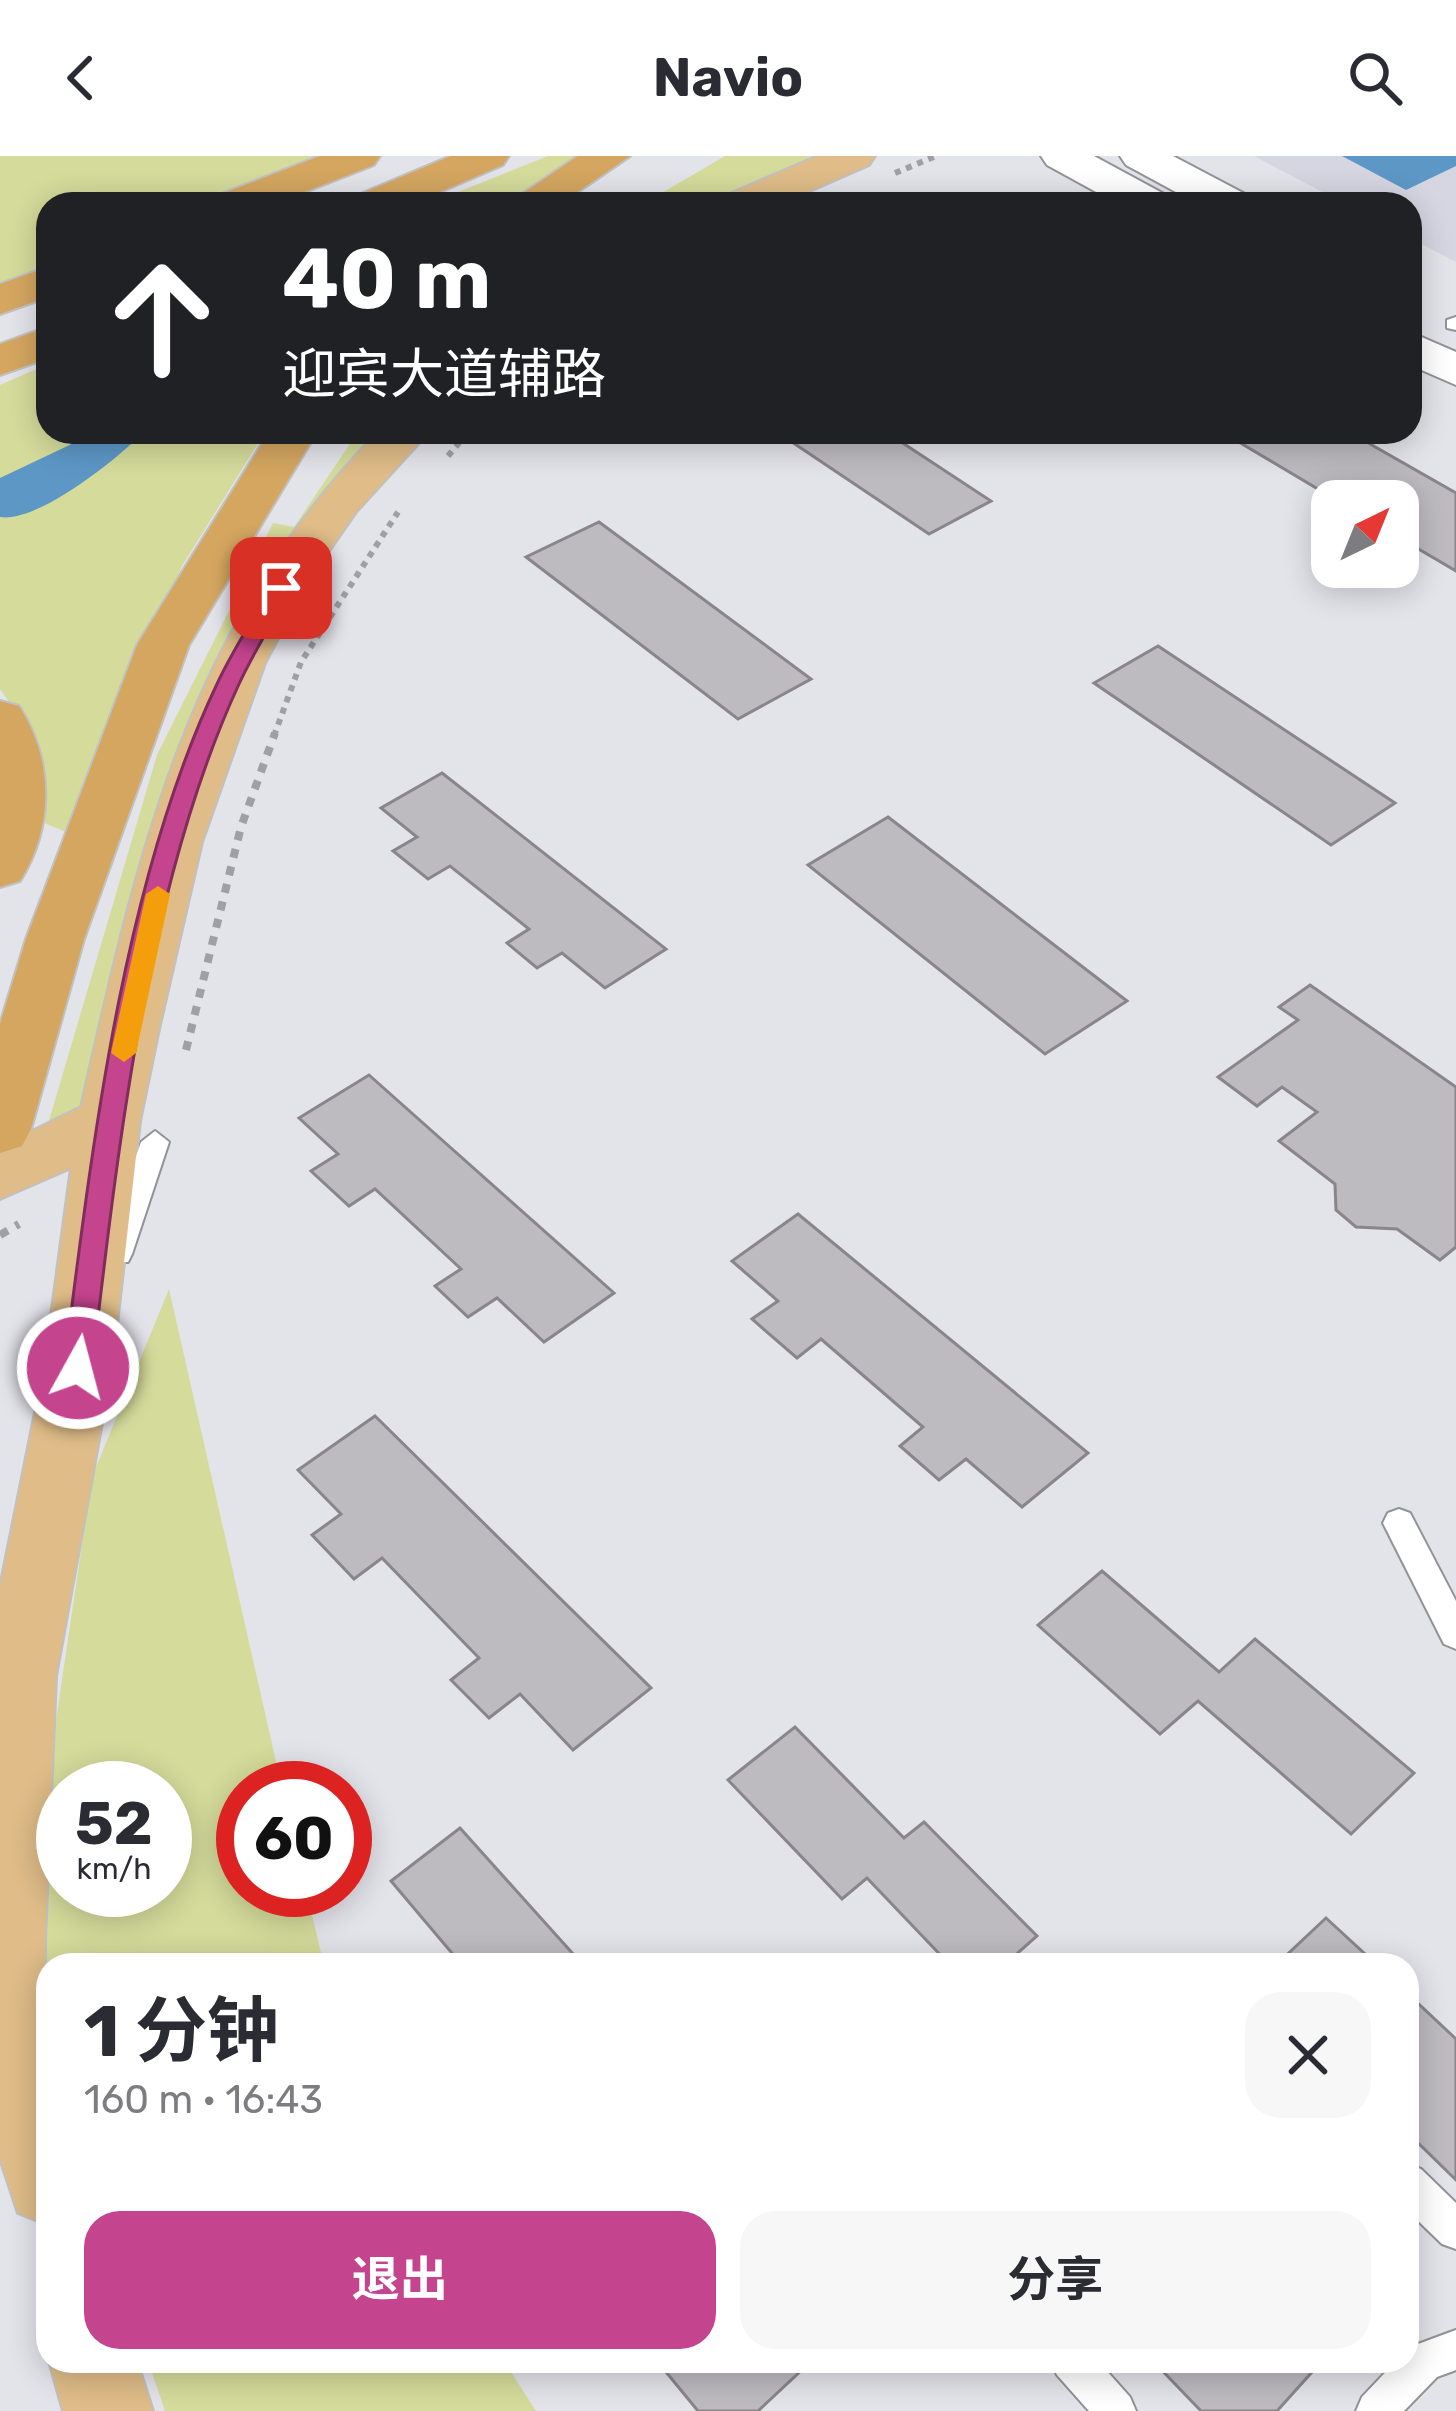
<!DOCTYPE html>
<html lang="zh">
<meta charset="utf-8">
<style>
body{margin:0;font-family:Rubik,"Noto Sans SC",sans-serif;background:#f7f7f7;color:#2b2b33;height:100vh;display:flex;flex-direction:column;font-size:45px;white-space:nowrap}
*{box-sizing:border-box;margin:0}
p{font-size:39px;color:#7c7c81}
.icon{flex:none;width:66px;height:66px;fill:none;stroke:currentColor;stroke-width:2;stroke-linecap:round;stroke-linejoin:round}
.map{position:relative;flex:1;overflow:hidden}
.sheet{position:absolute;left:36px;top:1797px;width:1383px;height:420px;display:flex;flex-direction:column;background:#fff;border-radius:36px;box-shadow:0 6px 30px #0003}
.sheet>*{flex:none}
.top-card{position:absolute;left:36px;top:36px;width:1386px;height:252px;border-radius:36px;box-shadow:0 6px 30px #0003;background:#202124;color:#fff;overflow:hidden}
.needle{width:78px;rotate:43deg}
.fabs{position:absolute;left:1311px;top:324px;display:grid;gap:24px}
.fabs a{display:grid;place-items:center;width:108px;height:108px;border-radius:24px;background:#fff;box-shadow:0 6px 30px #0003;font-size:60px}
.speed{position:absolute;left:36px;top:1605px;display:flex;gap:24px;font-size:60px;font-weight:700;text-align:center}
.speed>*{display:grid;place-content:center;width:156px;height:156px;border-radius:50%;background:#fff;box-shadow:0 6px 30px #0003;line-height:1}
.speed small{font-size:30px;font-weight:400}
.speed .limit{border:18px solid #d22;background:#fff;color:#111}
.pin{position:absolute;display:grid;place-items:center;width:102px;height:102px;color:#fff;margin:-51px;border-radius:24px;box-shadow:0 6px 18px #0006}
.me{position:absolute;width:132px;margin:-66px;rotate:7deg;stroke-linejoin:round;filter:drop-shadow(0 0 9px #0008)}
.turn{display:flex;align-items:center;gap:42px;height:252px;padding:0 48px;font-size:54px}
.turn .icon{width:156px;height:156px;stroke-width:2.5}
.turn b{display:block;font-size:84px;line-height:102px}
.round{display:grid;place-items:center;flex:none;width:126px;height:126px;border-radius:36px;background:#f7f7f7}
.head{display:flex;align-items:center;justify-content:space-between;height:204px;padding:0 48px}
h1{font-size:72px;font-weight:700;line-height:90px}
.button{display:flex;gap:24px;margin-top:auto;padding:24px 48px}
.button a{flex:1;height:138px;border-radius:36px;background:#c5448e;color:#fff;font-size:48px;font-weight:700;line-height:138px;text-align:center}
.button a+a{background:#f7f7f7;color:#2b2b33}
header{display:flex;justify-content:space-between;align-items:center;height:156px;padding:0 48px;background:#fff;font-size:54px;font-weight:700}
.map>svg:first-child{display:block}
.built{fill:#d6d6e3}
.green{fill:#d5db9b;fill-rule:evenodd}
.water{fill:#5d97c6}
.building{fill:#bdbac0;stroke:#89858b;stroke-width:3}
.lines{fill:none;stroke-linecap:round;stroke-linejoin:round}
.service-casing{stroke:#929298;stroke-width:4}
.tertiary-casing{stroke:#929298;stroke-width:4}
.primary-casing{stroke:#c1c1c1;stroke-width:4}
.trunk-casing{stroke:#c1c1c1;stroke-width:4}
.path-far1{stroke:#9f9fa5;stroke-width:6;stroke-dasharray:6 6;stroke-linecap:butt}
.path{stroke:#9f9fa5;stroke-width:8;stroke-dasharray:9 9;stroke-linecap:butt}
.service{fill:#fff;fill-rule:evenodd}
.tertiary{fill:#fff;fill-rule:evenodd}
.primary{fill:#dfbc88;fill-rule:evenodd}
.trunk{fill:#d4a660;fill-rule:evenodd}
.route{fill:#c5448e;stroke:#802c5c;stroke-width:3}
.slow{fill:#f59e0b}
</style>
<header><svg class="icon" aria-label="back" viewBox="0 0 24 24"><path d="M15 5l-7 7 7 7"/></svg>Navio<svg class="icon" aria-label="search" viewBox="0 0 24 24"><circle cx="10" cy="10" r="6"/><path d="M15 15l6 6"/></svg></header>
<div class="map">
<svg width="1456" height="2255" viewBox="0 0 1456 2255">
<rect width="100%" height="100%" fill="#e3e3ea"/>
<polygon class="built" points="1254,0 1456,0 1456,106 1410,82 1410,48 1345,48"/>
<g class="green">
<polygon points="0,0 340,0 219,48 48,48 48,116 0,135"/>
<polygon points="548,0 594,0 507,48 428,48"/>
<polygon points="725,0 833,0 726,48 643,48"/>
<polygon points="48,208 48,276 265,276 182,410 84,649 66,676 42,666 27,572 0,533 0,229"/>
<polygon points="358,276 386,276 301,373 176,597 93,954 43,985 157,599 273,367 294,371"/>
<path d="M169,1133L282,1632H243V1734H306L324,1809H48V1818L45,1805L50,1605L92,1321ZM63,1632H165V1734H63Z"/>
<polygon points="148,2205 504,2205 536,2255 165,2255"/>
</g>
<g class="water">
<polygon points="1342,0 1456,0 1456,10 1406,34"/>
<path d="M97,276H144C117,303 38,367 0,361V322Z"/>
</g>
<g class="building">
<polygon points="777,276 886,276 991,345 929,378"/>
<polygon points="1222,276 1349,276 1456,337 1456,415 1398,381 1398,345 1338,345"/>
<polygon points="599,366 811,523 738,563 526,401"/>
<polygon points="1158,490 1395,647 1331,689 1094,527"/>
<polygon points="442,617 666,793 605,832 562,797 537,812 507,787 529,773 450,710 428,723 393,695 417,681 381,652"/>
<polygon points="888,661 1127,845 1045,898 808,709"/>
<polygon points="1310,829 1456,931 1456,1091 1440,1104 1397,1073 1356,1071 1336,1054 1335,1028 1279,985 1317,956 1282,931 1257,950 1218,921 1298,864 1279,851"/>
<polygon points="369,919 614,1137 544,1186 497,1142 468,1161 435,1130 461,1113 375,1033 349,1050 311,1015 338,998 299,962"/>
<polygon points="798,1058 1088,1297 1022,1351 966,1303 939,1324 900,1290 923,1271 821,1183 797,1202 752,1163 778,1145 732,1105"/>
<polygon points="375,1260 651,1532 573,1594 520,1538 489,1562 451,1524 479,1502 382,1402 354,1423 312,1379 341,1358 298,1314"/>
<polygon points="1102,1415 1219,1516 1255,1483 1414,1617 1351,1678 1198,1545 1160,1578 1038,1469"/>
<polygon points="795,1571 904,1682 924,1666 1037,1780 1004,1809 950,1809 867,1722 842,1743 728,1624"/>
<polygon points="460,1672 583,1809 462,1809 391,1725"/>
<polygon points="1326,1762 1377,1809 1276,1809"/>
<polygon points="1407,1837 1456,1883 1456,2024 1407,1976"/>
<polygon points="657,2205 799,2205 805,2211 758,2255 698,2255"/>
<polygon points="1153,2205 1322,2205 1277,2255 1201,2255"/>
</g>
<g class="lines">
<defs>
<g id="service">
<polygon points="1456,161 1456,174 1447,172 1447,164"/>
<polygon points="155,975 169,986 132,1098 128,1106 106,1106 102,1098 141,986"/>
<polygon points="1399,1353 1410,1357 1456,1445 1456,1493 1444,1488 1383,1367 1388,1357"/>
<polygon points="1407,2008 1421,2013 1456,2047 1456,2093 1442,2088 1407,2054"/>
<polygon points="1456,2174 1456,2214 1437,2221 1404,2255 1356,2255 1362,2241 1396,2205 1407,2205 1410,2191"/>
<polygon points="1051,2205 1098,2205 1130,2241 1136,2255 1089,2255 1057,2219"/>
</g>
<g id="tertiary">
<polygon points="1041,0 1094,0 1166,39 1172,48 1118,48 1047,9"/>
<polygon points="1120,0 1173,0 1247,39 1253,48 1198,48 1126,9"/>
<polygon points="1410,176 1456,196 1456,229 1410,209"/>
</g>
<g id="primary">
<polygon points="818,0 875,0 869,9 780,48 721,48 727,39"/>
<path d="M378,276H429L356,356L308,425L265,507L202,686L159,873L140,965L112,1212L56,1520L45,1784L48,2069L18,2057L0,2003V1431L44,1212L71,1012L0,1043V991L81,951C139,693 187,472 378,276Z"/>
<polygon points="49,2205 137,2205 153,2255 63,2255"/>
</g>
<g id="trunk">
<polygon points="320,0 380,0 374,9 274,48 213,48 219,39"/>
<polygon points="451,0 509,0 503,9 412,48 352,48 358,39"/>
<polygon points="578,0 630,0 560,48 507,48"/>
<polygon points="48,111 48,141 0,158 0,128"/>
<polygon points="48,171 48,202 0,219 0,188"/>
<polygon points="269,276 317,276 189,489 84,783 31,973 22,990 0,997 0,868 26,783 137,489"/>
<path d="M0,545L19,550C54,605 54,670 20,725L0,731Z"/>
</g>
</defs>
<use href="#service" class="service-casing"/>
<use href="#tertiary" class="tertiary-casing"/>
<use href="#primary" class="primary-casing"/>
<use href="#trunk" class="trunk-casing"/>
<g class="path-far1">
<polyline points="895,17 936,0"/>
<polyline points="448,300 468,276"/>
<polyline points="274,580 301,506 398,356"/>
</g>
<g class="path">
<polyline points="186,894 241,671 275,577"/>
<polyline points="0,1079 19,1068"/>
</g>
<use href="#service" class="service"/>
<use href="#tertiary" class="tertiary"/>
<use href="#primary" class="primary"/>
<use href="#trunk" class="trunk"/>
</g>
<path class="route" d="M281,425L292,432C274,464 254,495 239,528C146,729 118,993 92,1212L78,1223L64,1212C92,993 122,728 217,528C232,495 253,464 271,432Z"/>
<polygon class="slow" points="158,730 170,738 136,897 124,906 111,897 146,738"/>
</svg>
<div class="fabs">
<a><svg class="needle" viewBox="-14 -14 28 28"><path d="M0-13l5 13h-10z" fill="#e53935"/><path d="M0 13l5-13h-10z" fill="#7c7c81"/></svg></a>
</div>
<div class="speed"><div>52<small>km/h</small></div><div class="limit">60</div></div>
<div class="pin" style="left:281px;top:432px;background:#d93025"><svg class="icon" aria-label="arrive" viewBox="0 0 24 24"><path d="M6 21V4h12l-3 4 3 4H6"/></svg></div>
<svg class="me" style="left:78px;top:1212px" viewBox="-20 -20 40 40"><circle r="17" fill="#c5448e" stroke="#fff" stroke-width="3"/><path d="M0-11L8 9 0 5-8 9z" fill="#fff"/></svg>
<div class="top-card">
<div class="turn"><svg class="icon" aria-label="ahead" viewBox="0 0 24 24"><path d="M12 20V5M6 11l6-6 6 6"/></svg><div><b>40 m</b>迎宾大道辅路</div></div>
</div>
<section class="sheet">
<div class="head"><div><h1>1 分钟</h1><p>160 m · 16:43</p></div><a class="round"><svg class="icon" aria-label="close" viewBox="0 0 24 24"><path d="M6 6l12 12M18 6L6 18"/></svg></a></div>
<div class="button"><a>退出</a><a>分享</a></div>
</section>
</div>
